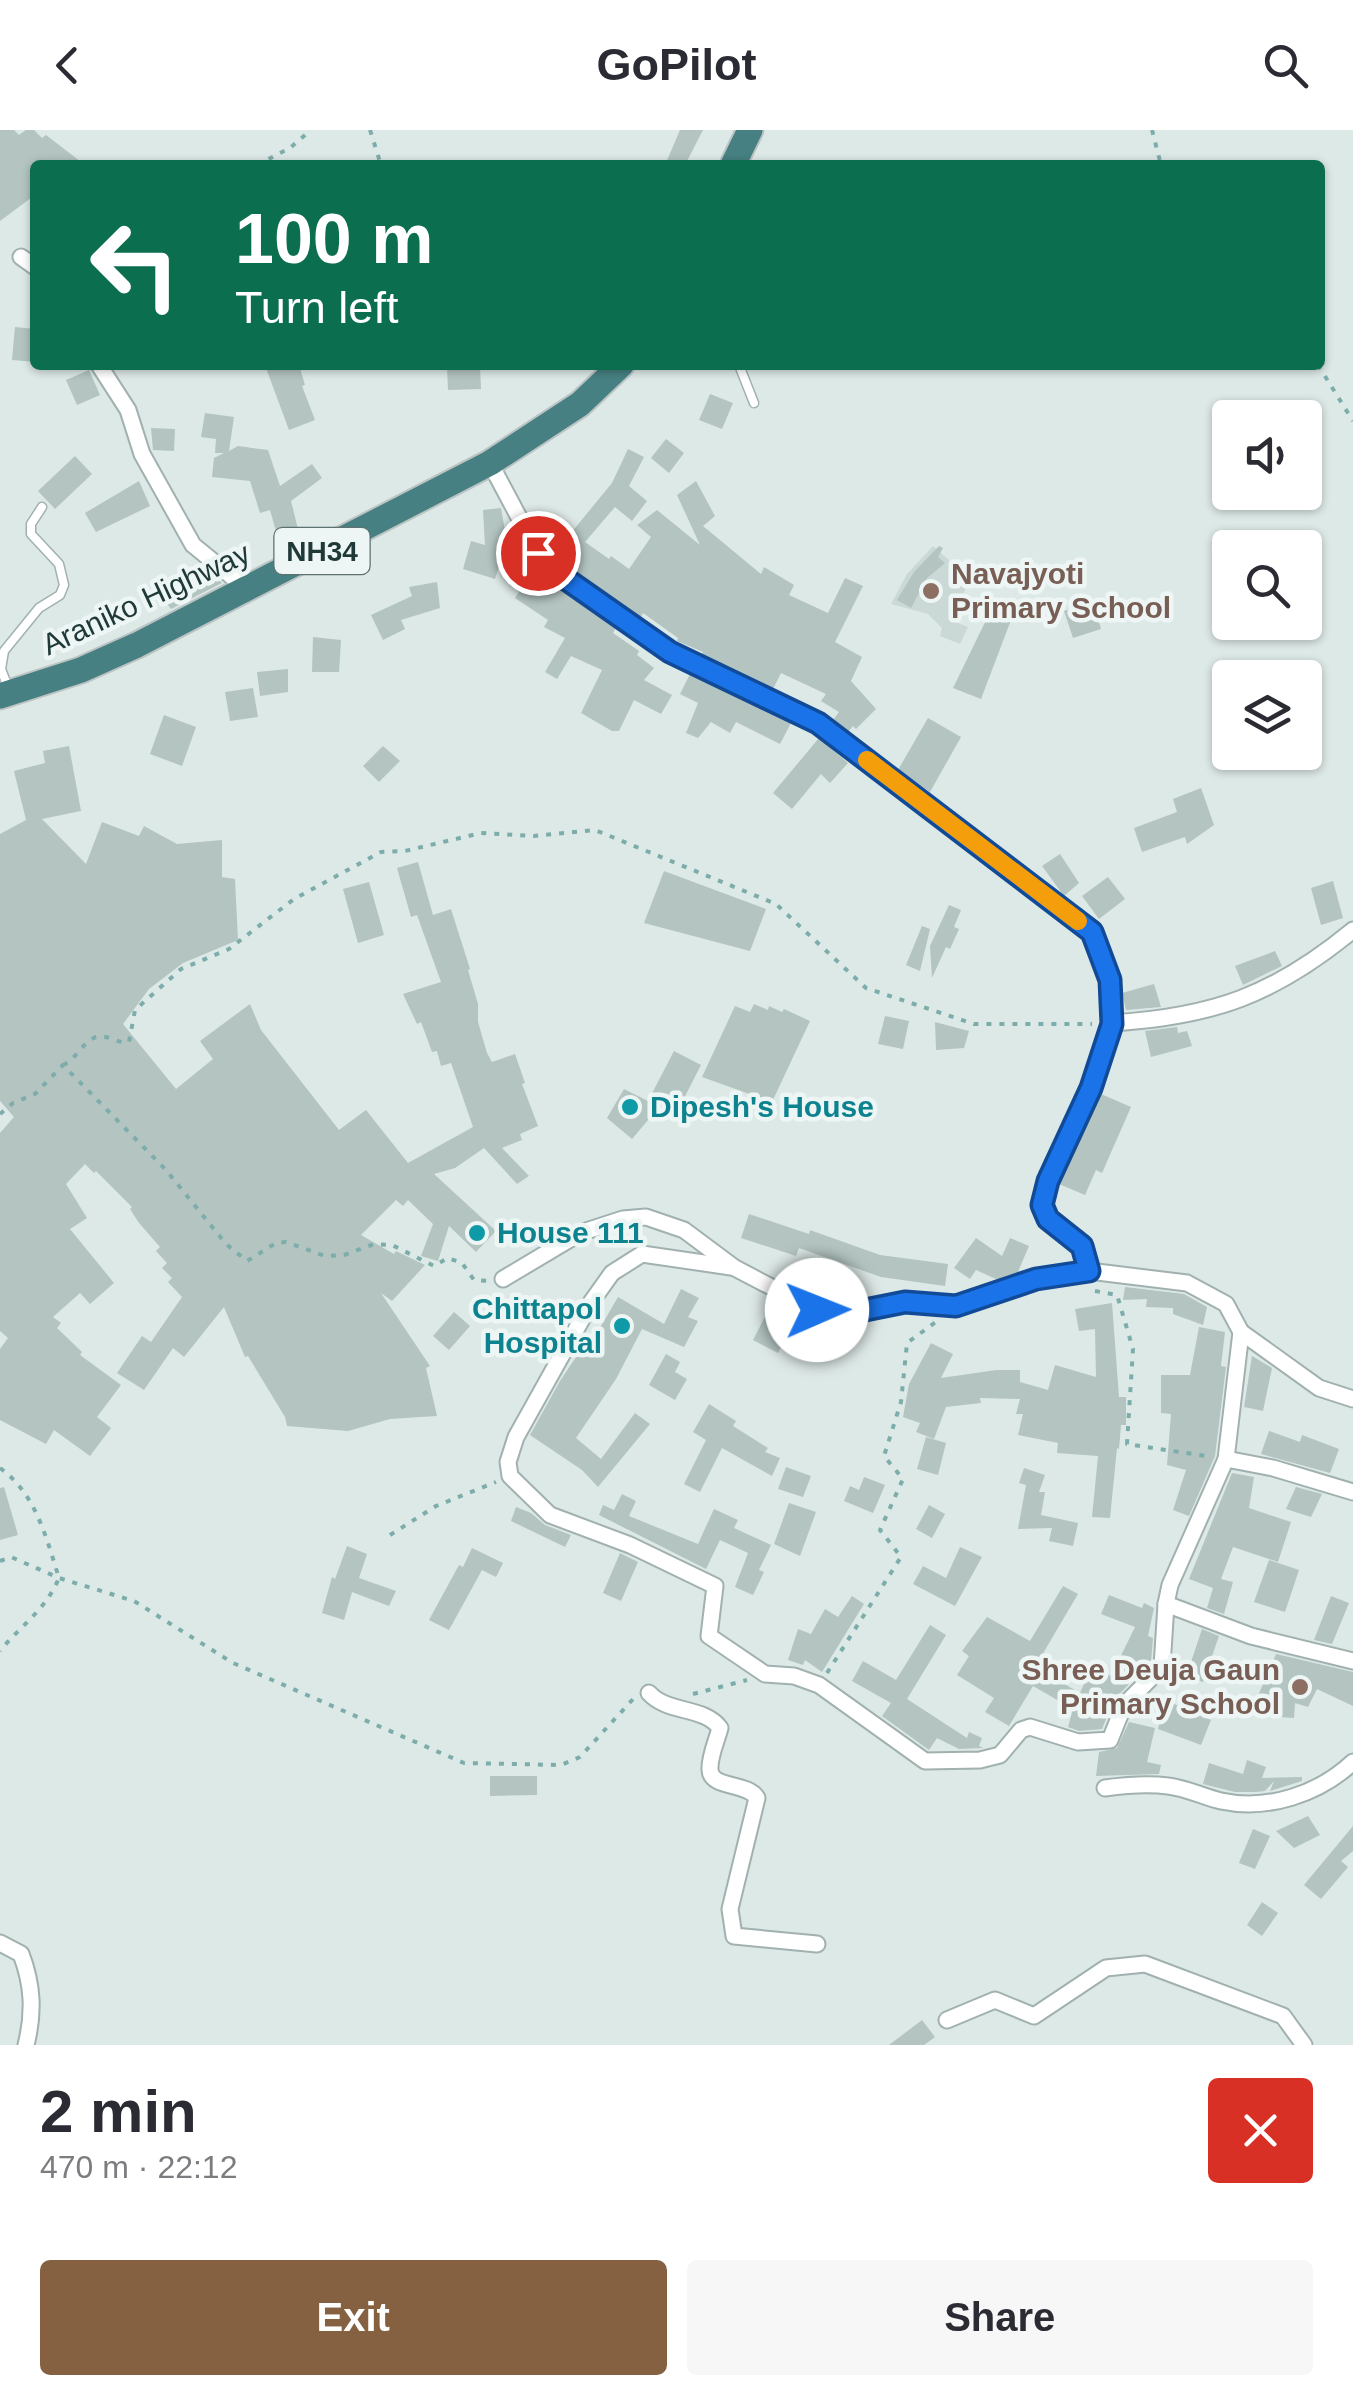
<!DOCTYPE html>
<meta charset="utf-8">
<style>
body{margin:0;font-family:Arial,sans-serif;background:#f7f7f7;color:#2b2b33;height:100vh;display:flex;flex-direction:column;font-size:38px;white-space:nowrap}
*{box-sizing:border-box;margin:0}
p{font-size:32px;color:#7c7c81}
.icon{flex:none;width:55px;height:55px;fill:none;stroke:currentColor;stroke-width:2;stroke-linecap:round;stroke-linejoin:round}
.map{position:relative;height:1915px;overflow:hidden}
.drawer{display:flex;flex-direction:column;background:#fff;flex:1}
.drawer>*{flex:none}
.guide{position:absolute;left:30px;top:30px;width:1295px;height:210px;border-radius:10px;box-shadow:0 2px 8px #0004;background:#0b6e4f;color:#fff;overflow:hidden}
.tools{position:absolute;left:1212px;top:270px;display:grid;gap:20px}
.tools a{display:grid;place-items:center;width:110px;height:110px;border-radius:10px;background:#fff;box-shadow:0 2px 8px #0004;font-size:50px}
.pin{position:absolute;display:grid;place-items:center;width:85px;height:85px;color:#fff;margin:-42px;border:5px solid #fff;border-radius:50%;box-shadow:0 2px 10px #0007}
.me{position:absolute;width:110px;margin:-55px;rotate:89deg;stroke-linejoin:round;filter:drop-shadow(0 0 8px #0008)}
.turn{display:flex;align-items:center;gap:35px;height:210px;padding:0 40px;font-size:45px}
.turn .icon{width:130px;height:130px;stroke-width:2.5}
.turn b{display:block;font-size:70px;line-height:85px}
.round{display:grid;place-items:center;flex:none;width:105px;height:105px;border-radius:10px;background:#f7f7f7}
.overview{display:flex;align-items:center;justify-content:space-between;height:170px;padding:0 40px}
h1{font-size:60px;font-weight:700;line-height:75px}
.button{display:flex;gap:20px;margin-top:auto;padding:20px 40px}
.button a{flex:1;height:115px;border-radius:10px;background:#856141;color:#fff;font-size:40px;font-weight:700;line-height:115px;text-align:center}
.button a+a{background:#f7f7f7;color:#2b2b33}
header{display:flex;justify-content:space-between;align-items:center;height:130px;padding:0 40px;background:#fff;font-size:45px;font-weight:700}
.map>svg:first-child{display:block}
.built{fill:#cbd9d6}
.building{fill:#b3c4c1}
.lines{fill:none;stroke-linecap:round;stroke-linejoin:round}
.service-casing{stroke:#a0b1af;stroke-width:11}
.minor-casing{stroke:#a0b1af;stroke-width:19}
.trunk-casing{stroke:#bcc4c3;stroke-width:29}
.path{stroke:#7dadaa;stroke-width:4;stroke-dasharray:5 8;stroke-linecap:butt}
.service{stroke:#fff;stroke-width:8}
.minor{stroke:#fff;stroke-width:15}
.trunk{stroke:#468082;stroke-width:25}
.route-casing{stroke:#114b97;stroke-width:25}
.route{stroke:#1a73e8;stroke-width:18}
.slow{stroke:#f59e0b;stroke-width:18}
.education-dot{fill:#8d6e63;stroke:#edf6f4;stroke-width:4}
.culture-dot{fill:#0f9aa8;stroke:#edf6f4;stroke-width:4}
.labels{text-anchor:middle;stroke-width:9;stroke-linejoin:round;paint-order:stroke}
.shield{fill:#edf6f4;stroke:#5d7270;stroke-width:2.5}
.shield-label{font-size:28px;font-weight:bold;fill:#1f3938}
.education-label{font-size:30px;font-weight:bold;fill:#785e54;stroke:#edf6f4;text-anchor:start}
.street-label{font-size:30px;fill:#1f3938;stroke:#edf6f4}
.culture-label{font-size:30px;font-weight:bold;fill:#0d838f;stroke:#edf6f4;text-anchor:start}
</style>
<header><svg class="icon" aria-label="back" viewBox="0 0 24 24"><path d="M15 5l-7 7 7 7"/></svg>GoPilot<svg class="icon" aria-label="search" viewBox="0 0 24 24"><circle cx="10" cy="10" r="6"/><path d="M15 15l6 6"/></svg></header>
<div class="map">
<svg width="1353" height="1915" viewBox="0 0 1353 1915">
<rect width="100%" height="100%" fill="#dde9e7"/>
<polygon class="built" points="933,416 970,449 951,490 968,497 960,514 940,506 942,498 928,484 891,474 907,444"/>
<g class="building">
<polygon points="0,0 14,0 19,5 26,0 34,0 42,8 46,5 85,35 35,35 35,65 0,91"/>
<polygon points="680,0 703,0 685,35 665,35"/>
<polygon points="15,197 35,199 35,232 12,230"/>
<polygon points="274,235 299,235 305,255 302,256 315,290 289,300 266,238"/>
<polygon points="480,236 481,259 448,260 447,237"/>
<polygon points="89,240 100,265 77,275 66,250"/>
<polygon points="710,264 733,273 722,299 699,290"/>
<polygon points="205,283 234,287 229,321 238,316 268,320 280,356 312,334 322,348 291,371 300,407 279,412 270,380 260,383 250,351 212,347 214,328 224,323 215,323 216,309 201,307"/>
<polygon points="151,298 175,299 174,321 153,320"/>
<polygon points="666,309 684,323 669,343 651,328"/>
<polygon points="628,319 644,327 629,356 647,371 632,391 615,377 585,412 609,429 611,426 629,439 651,407 637,395 657,380 700,415 677,365 696,351 715,386 703,396 761,444 764,437 794,455 789,465 828,483 845,448 863,456 835,512 862,527 851,551 876,579 856,599 853,596 848,602 833,590 839,582 821,571 826,564 781,543 773,559 701,524 703,522 677,511 678,508 643,483 641,487 561,431 563,428 548,414 557,400 566,409 612,353"/>
<polygon points="75,326 92,344 55,379 38,361"/>
<polygon points="139,351 150,376 96,402 85,383"/>
<polygon points="501,378 507,412 495,449 463,439 471,411 485,415 483,380"/>
<polygon points="939,416 943,418 938,427 945,433 927,448 911,478 897,470 914,442"/>
<polygon points="532,441 616,497 613,503 639,521 637,525 654,538 644,550 672,565 661,584 634,570 619,601 612,601 581,583 602,540 571,526 557,549 545,542 565,508 544,497 548,490 515,468"/>
<polygon points="215,447 222,453 171,479 166,472 182,461"/>
<polygon points="437,452 440,478 401,490 405,499 383,510 371,485 412,466 409,457"/>
<polygon points="1093,472 1101,499 1073,508 1064,481"/>
<polygon points="990,482 1011,490 981,569 953,558"/>
<polygon points="313,507 341,510 339,542 312,542"/>
<polygon points="288,539 288,562 260,566 257,542"/>
<polygon points="690,544 791,593 780,614 736,592 730,603 711,592 698,608 686,603 698,573 680,564"/>
<polygon points="253,558 258,587 230,591 225,562"/>
<polygon points="164,585 196,597 182,636 150,624"/>
<polygon points="928,588 961,607 930,662 898,640"/>
<polygon points="819,608 848,633 830,653 821,644 792,679 773,663"/>
<polygon points="69,616 81,681 42,689 86,734 102,692 139,706 144,696 177,714 222,710 222,747 235,749 238,810 183,833 149,859 123,894 176,959 213,929 200,911 250,874 261,900 339,1000 366,980 408,1033 473,997 451,933 441,936 437,921 432,922 421,892 417,894 403,864 441,852 417,785 411,787 397,738 418,732 433,785 451,779 470,839 468,840 478,874 478,892 487,923 492,932 515,924 525,953 522,954 538,996 520,1004 522,1010 502,1018 529,1046 517,1054 484,1018 455,1038 434,1044 496,1101 476,1122 449,1096 438,1131 421,1126 433,1094 408,1070 403,1076 396,1070 361,1105 394,1124 396,1121 425,1135 392,1171 381,1163 430,1236 426,1238 437,1286 390,1289 348,1301 287,1296 285,1287 248,1226 245,1227 224,1177 184,1227 173,1218 144,1260 117,1243 142,1206 151,1212 182,1167 168,1152 172,1148 162,1138 167,1133 156,1121 160,1117 139,1093 130,1079 132,1077 96,1041 94,1043 85,1034 66,1054 87,1088 70,1099 114,1153 90,1174 80,1163 53,1187 61,1193 57,1198 82,1222 80,1225 121,1255 97,1287 111,1298 90,1326 54,1300 46,1314 0,1290 0,1219 8,1208 0,1201 0,1003 14,987 0,971 0,704 26,690 14,641 45,633 43,621"/>
<polygon points="383,616 400,631 379,652 363,636"/>
<polygon points="1201,658 1214,695 1187,714 1185,707 1142,722 1134,698 1177,682 1173,669"/>
<polygon points="1060,724 1079,753 1064,766 1042,736"/>
<polygon points="664,741 766,779 750,821 644,793"/>
<polygon points="1108,747 1125,769 1099,789 1082,766"/>
<polygon points="1333,751 1343,788 1321,795 1311,758"/>
<polygon points="369,752 384,805 358,813 343,759"/>
<polygon points="949,775 961,780 954,797 959,799 950,819 946,817 932,848 930,816"/>
<polygon points="922,796 930,799 920,841 906,835"/>
<polygon points="1275,821 1282,836 1243,855 1235,836"/>
<polygon points="1154,854 1161,877 1126,880 1122,863"/>
<polygon points="754,874 768,880 769,876 782,882 784,879 810,891 772,972 702,947 735,876 750,882"/>
<polygon points="885,886 909,891 903,919 878,914"/>
<polygon points="935,892 969,901 964,918 936,920"/>
<polygon points="1177,897 1178,903 1187,901 1192,916 1151,927 1145,901"/>
<polygon points="674,921 701,935 676,984 660,976 632,1009 607,988 624,959 648,971"/>
<polygon points="1101,964 1131,977 1102,1043 1096,1040 1085,1065 1059,1054"/>
<polygon points="749,1084 809,1104 810,1100 880,1125 948,1134 945,1156 881,1147 799,1118 796,1126 741,1108"/>
<polygon points="976,1108 1002,1126 1010,1108 1029,1116 1017,1144 998,1150 976,1140 970,1149 954,1138"/>
<polygon points="1125,1157 1184,1164 1207,1177 1203,1195 1173,1184 1173,1178 1146,1177 1147,1169 1123,1170"/>
<polygon points="681,1159 699,1168 688,1187 698,1191 684,1217 642,1199 616,1249 576,1308 601,1329 635,1283 650,1294 598,1357 582,1340 530,1305 560,1251 578,1224 583,1227 618,1167 664,1194"/>
<polygon points="1112,1173 1119,1267 1126,1267 1126,1295 1121,1295 1119,1319 1117,1318 1110,1388 1092,1387 1098,1326 1057,1323 1058,1313 1018,1305 1023,1284 1016,1284 1020,1269 980,1268 981,1273 946,1277 934,1309 916,1302 920,1293 903,1287 909,1254 931,1213 953,1224 941,1248 996,1240 1020,1240 1020,1252 1048,1260 1055,1235 1096,1247 1095,1199 1079,1201 1075,1179"/>
<polygon points="768,1181 794,1194 778,1223 753,1210"/>
<polygon points="454,1182 470,1196 449,1220 433,1206"/>
<polygon points="1199,1197 1225,1202 1221,1236 1226,1237 1215,1326 1189,1386 1173,1380 1186,1340 1167,1335 1171,1284 1161,1283 1161,1245 1190,1245"/>
<polygon points="666,1224 680,1232 675,1242 687,1249 675,1270 649,1255"/>
<polygon points="1252,1226 1272,1238 1263,1281 1244,1277"/>
<polygon points="709,1274 736,1291 733,1296 768,1318 765,1322 780,1328 772,1346 722,1318 700,1362 684,1354 706,1310 693,1302"/>
<polygon points="1269,1301 1300,1312 1302,1305 1339,1319 1330,1343 1261,1324"/>
<polygon points="926,1307 946,1313 938,1345 917,1339"/>
<polygon points="786,1337 811,1346 803,1367 778,1359"/>
<polygon points="1024,1338 1045,1345 1039,1362 1045,1362 1041,1385 1078,1393 1073,1416 1049,1411 1052,1398 1018,1399 1026,1355 1019,1353"/>
<polygon points="1232,1343 1254,1347 1249,1378 1291,1392 1278,1432 1233,1417 1221,1449 1233,1452 1224,1484 1207,1478 1213,1458 1189,1449"/>
<polygon points="864,1347 885,1355 873,1383 844,1371 850,1356 859,1360"/>
<polygon points="4,1357 18,1405 0,1410 0,1358"/>
<polygon points="1296,1357 1322,1364 1311,1387 1286,1379"/>
<polygon points="622,1364 636,1371 629,1386 698,1414 714,1379 738,1390 734,1398 771,1415 759,1440 764,1442 753,1465 735,1457 748,1423 720,1410 706,1439 599,1385 603,1375 614,1380"/>
<polygon points="789,1373 816,1382 800,1426 774,1414"/>
<polygon points="929,1375 945,1384 932,1408 916,1399"/>
<polygon points="516,1377 531,1383 545,1395 571,1405 565,1417 511,1391"/>
<polygon points="347,1416 367,1424 359,1448 396,1461 389,1476 352,1462 344,1490 322,1483 332,1447 335,1449"/>
<polygon points="960,1417 982,1427 955,1476 913,1454 923,1436 946,1448"/>
<polygon points="472,1418 503,1433 496,1447 482,1440 449,1500 429,1490 459,1435 463,1437"/>
<polygon points="620,1423 638,1432 621,1471 603,1463"/>
<polygon points="1269,1430 1299,1440 1285,1482 1254,1472"/>
<polygon points="1063,1456 1078,1464 1035,1537 1080,1563 1091,1538 1111,1546 1135,1497 1101,1484 1109,1465 1142,1478 1144,1473 1154,1478 1148,1506 1153,1508 1151,1532 1140,1531 1128,1555 1114,1570 1102,1599 1079,1601 1068,1597 1073,1579 1033,1556 1009,1596 985,1582 994,1568 957,1545 969,1526 962,1521 987,1487 1030,1511"/>
<polygon points="852,1466 864,1474 822,1542 805,1530 803,1535 788,1530 798,1499 811,1504 825,1479 838,1487"/>
<polygon points="1331,1466 1349,1473 1332,1514 1314,1510"/>
<polygon points="930,1495 946,1505 907,1569 967,1608 969,1602 982,1608 979,1616 983,1618 959,1619 937,1608 929,1620 882,1586 891,1573 852,1551 863,1531 896,1550"/>
<polygon points="1202,1499 1219,1506 1203,1552 1186,1547"/>
<polygon points="1276,1524 1353,1542 1353,1576 1317,1559 1308,1577 1295,1573 1294,1588 1254,1585 1254,1568 1257,1568"/>
<polygon points="1165,1570 1211,1590 1201,1615 1158,1599"/>
<polygon points="1129,1592 1155,1598 1147,1632 1161,1635 1159,1644 1096,1646 1099,1622 1117,1618"/>
<polygon points="1247,1630 1266,1637 1262,1648 1302,1647 1302,1651 1270,1661 1274,1651 1265,1661 1256,1662 1235,1662 1203,1654 1209,1633 1243,1644"/>
<polygon points="490,1646 537,1646 537,1665 490,1666"/>
<polygon points="1308,1686 1320,1705 1294,1718 1276,1701"/>
<polygon points="1353,1696 1353,1721 1341,1731 1348,1737 1321,1769 1304,1755"/>
<polygon points="1253,1699 1270,1706 1255,1739 1239,1733"/>
<polygon points="1262,1772 1278,1783 1262,1806 1247,1795"/>
<polygon points="922,1890 935,1907 924,1915 889,1915"/>
</g>
<g class="lines">
<defs>
<g id="service">
<polyline points="739,235 754,273"/>
<polyline points="9,560 1,539 4,521 39,478 60,465 64,455 59,434 31,404 31,394 42,377"/>
</g>
<g id="minor">
<polyline points="21,127 35,137"/>
<polyline points="99,235 128,280 142,324 193,415 247,459"/>
<polyline points="490,333 538,423 553,439 670,522 818,593 1092,803 1111,850 1111,893 1091,958 1048,1051 1042,1075 1048,1089 1082,1117 1089,1141"/>
<path d="M1111,893C1213,887 1274,865 1353,800"/>
<polyline points="731,1137 642,1124 612,1143 592,1171 516,1307 508,1332 510,1346 550,1385 630,1415 715,1456 709,1506 765,1544 794,1546 819,1555 925,1631 980,1630 1000,1625 1021,1600 1030,1597 1078,1612 1110,1610 1124,1575 1162,1537 1166,1474"/>
<polyline points="503,1149 580,1103 623,1089 646,1087 684,1100 735,1138 800,1172 833,1183 905,1172 956,1175 1037,1149 1089,1141 1187,1153 1226,1174 1241,1202 1226,1329 1170,1455 1166,1474 1251,1506 1353,1531"/>
<polyline points="1241,1202 1319,1258 1353,1269"/>
<polyline points="1226,1329 1273,1338 1353,1362"/>
<path d="M649,1563C668,1584 704,1576 720,1598C717,1610 709,1627 710,1640C711,1659 748,1652 757,1668L730,1779L734,1806L817,1814"/>
<path d="M1105,1658C1126,1655 1147,1653 1168,1656C1186,1658 1204,1667 1221,1671C1268,1681 1319,1664 1353,1632"/>
<path d="M0,1813L21,1824C33,1855 34,1883 26,1915"/>
<polyline points="947,1890 995,1870 1034,1886 1106,1838 1145,1834 1283,1886 1304,1915"/>
</g>
<g id="trunk">
<polyline points="733,35 750,0"/>
<polyline points="0,566 81,540 137,515 490,333 580,274 621,235"/>
</g>
</defs>
<use href="#service" class="service-casing"/>
<use href="#minor" class="minor-casing"/>
<use href="#trunk" class="trunk-casing"/>
<g class="path">
<polyline points="370,0 381,35"/>
<polyline points="1152,0 1161,35"/>
<polyline points="257,35 290,18 311,0"/>
<polyline points="1318,235 1353,291"/>
<path d="M63,935C77,929 82,912 96,907C108,904 117,914 129,912L135,880L181,839L229,819L294,769L381,722L405,721L481,703L534,706L595,700L776,774L866,858L974,894H1092"/>
<polyline points="0,984 13,973 35,964 63,935 166,1040 226,1114 247,1131 276,1113 286,1112 325,1126 344,1125 374,1114 392,1115 434,1136 448,1128 462,1133 474,1150 488,1151"/>
<polyline points="1095,1161 1117,1165 1133,1219 1127,1314 1212,1327"/>
<path d="M0,1338C36,1364 46,1407 59,1448C45,1481 21,1495 0,1521"/>
<polyline points="390,1405 436,1376 496,1352"/>
<polyline points="0,1431 11,1427 59,1448 134,1471 233,1533 464,1633 561,1635 580,1627 634,1568"/>
<polyline points="827,1543 901,1427 880,1400 903,1349 884,1326 901,1272 907,1213 937,1191"/>
<polyline points="693,1564 747,1550"/>
</g>
<use href="#service" class="service"/>
<use href="#minor" class="minor"/>
<use href="#trunk" class="trunk"/>
</g>
<g class="lines">
<defs>
<polyline id="route" points="538,423 553,440 670,522 818,593 1092,802 1110,850 1112,894 1091,958 1048,1051 1042,1075 1048,1089 1082,1116 1089,1141 1036,1149 956,1176 905,1172 855,1182 817,1180"/>
</defs>
<use href="#route" class="route-casing"/>
<use href="#route" class="route"/>
<polyline class="slow" points="867,630 1078,791"/>
</g>
<g class="education-dot">
<circle cx="931" cy="461" r="10"/>
<circle cx="1300" cy="1557" r="10"/>
</g>
<g class="culture-dot">
<circle cx="630" cy="977" r="10"/>
<circle cx="477" cy="1103" r="10"/>
<circle cx="622" cy="1196" r="10"/>
</g>
<g class="labels">
<rect class="shield" x="274.5" y="398" width="95" height="46" rx="8"/>
<g class="shield-label">
<text x="322" y="431">NH34</text>
</g>
<g class="education-label">
<text x="951" y="454">Navajyoti<tspan x="951" dy="34">Primary School</tspan></text>
<text x="1280" y="1550" text-anchor="end">Shree Deuja Gaun<tspan x="1280" dy="34">Primary School</tspan></text>
</g>
<g class="street-label">
<text transform="translate(146 469) rotate(-25)" y="10">Araniko Highway</text>
</g>
<g class="culture-label">
<text x="650" y="987">Dipesh's House</text>
<text x="497" y="1113">House 111</text>
<text x="602" y="1189" text-anchor="end">Chittapol<tspan x="602" dy="34">Hospital</tspan></text>
</g>
</g>
</svg>
<div class="tools">
<a><svg class="icon" aria-label="sound" viewBox="0 0 24 24"><path d="M4 9h4l5-4v14l-5-4H4zM17 9q2 3 0 6"/></svg></a>
<a><svg class="icon" aria-label="search" viewBox="0 0 24 24"><circle cx="10" cy="10" r="6"/><path d="M15 15l6 6"/></svg></a>
<a><svg class="icon" aria-label="layers" viewBox="0 0 24 24"><path d="M12 4l9 5-9 5-9-5zM3 14l9 5 9-5"/></svg></a>
</div>
<div class="pin" style="left:538px;top:423px;background:#d93025"><svg class="icon" aria-label="arrive" viewBox="0 0 24 24"><path d="M6 21V4h12l-3 4 3 4H6"/></svg></div>
<svg class="me" style="left:817px;top:1180px" viewBox="-20 -20 40 40"><circle r="19" fill="#fff"/><path d="M0-13L10 11 0 6-10 11z" fill="#1a73e8"/></svg>
<div class="guide">
<div class="turn"><svg class="icon" aria-label="left" viewBox="0 0 24 24"><path d="M17 20v-9H6M10 6l-5 5 5 5"/></svg><div><b>100 m</b>Turn left</div></div>
</div>
</div>
<section class="drawer">
<div class="overview"><div><h1>2 min</h1><p>470 m · 22:12</p></div><a class="round" style="background:#d93025;color:#fff"><svg class="icon" aria-label="close" viewBox="0 0 24 24"><path d="M6 6l12 12M18 6L6 18"/></svg></a></div>
<div class="button"><a>Exit</a><a>Share</a></div>
</section>
